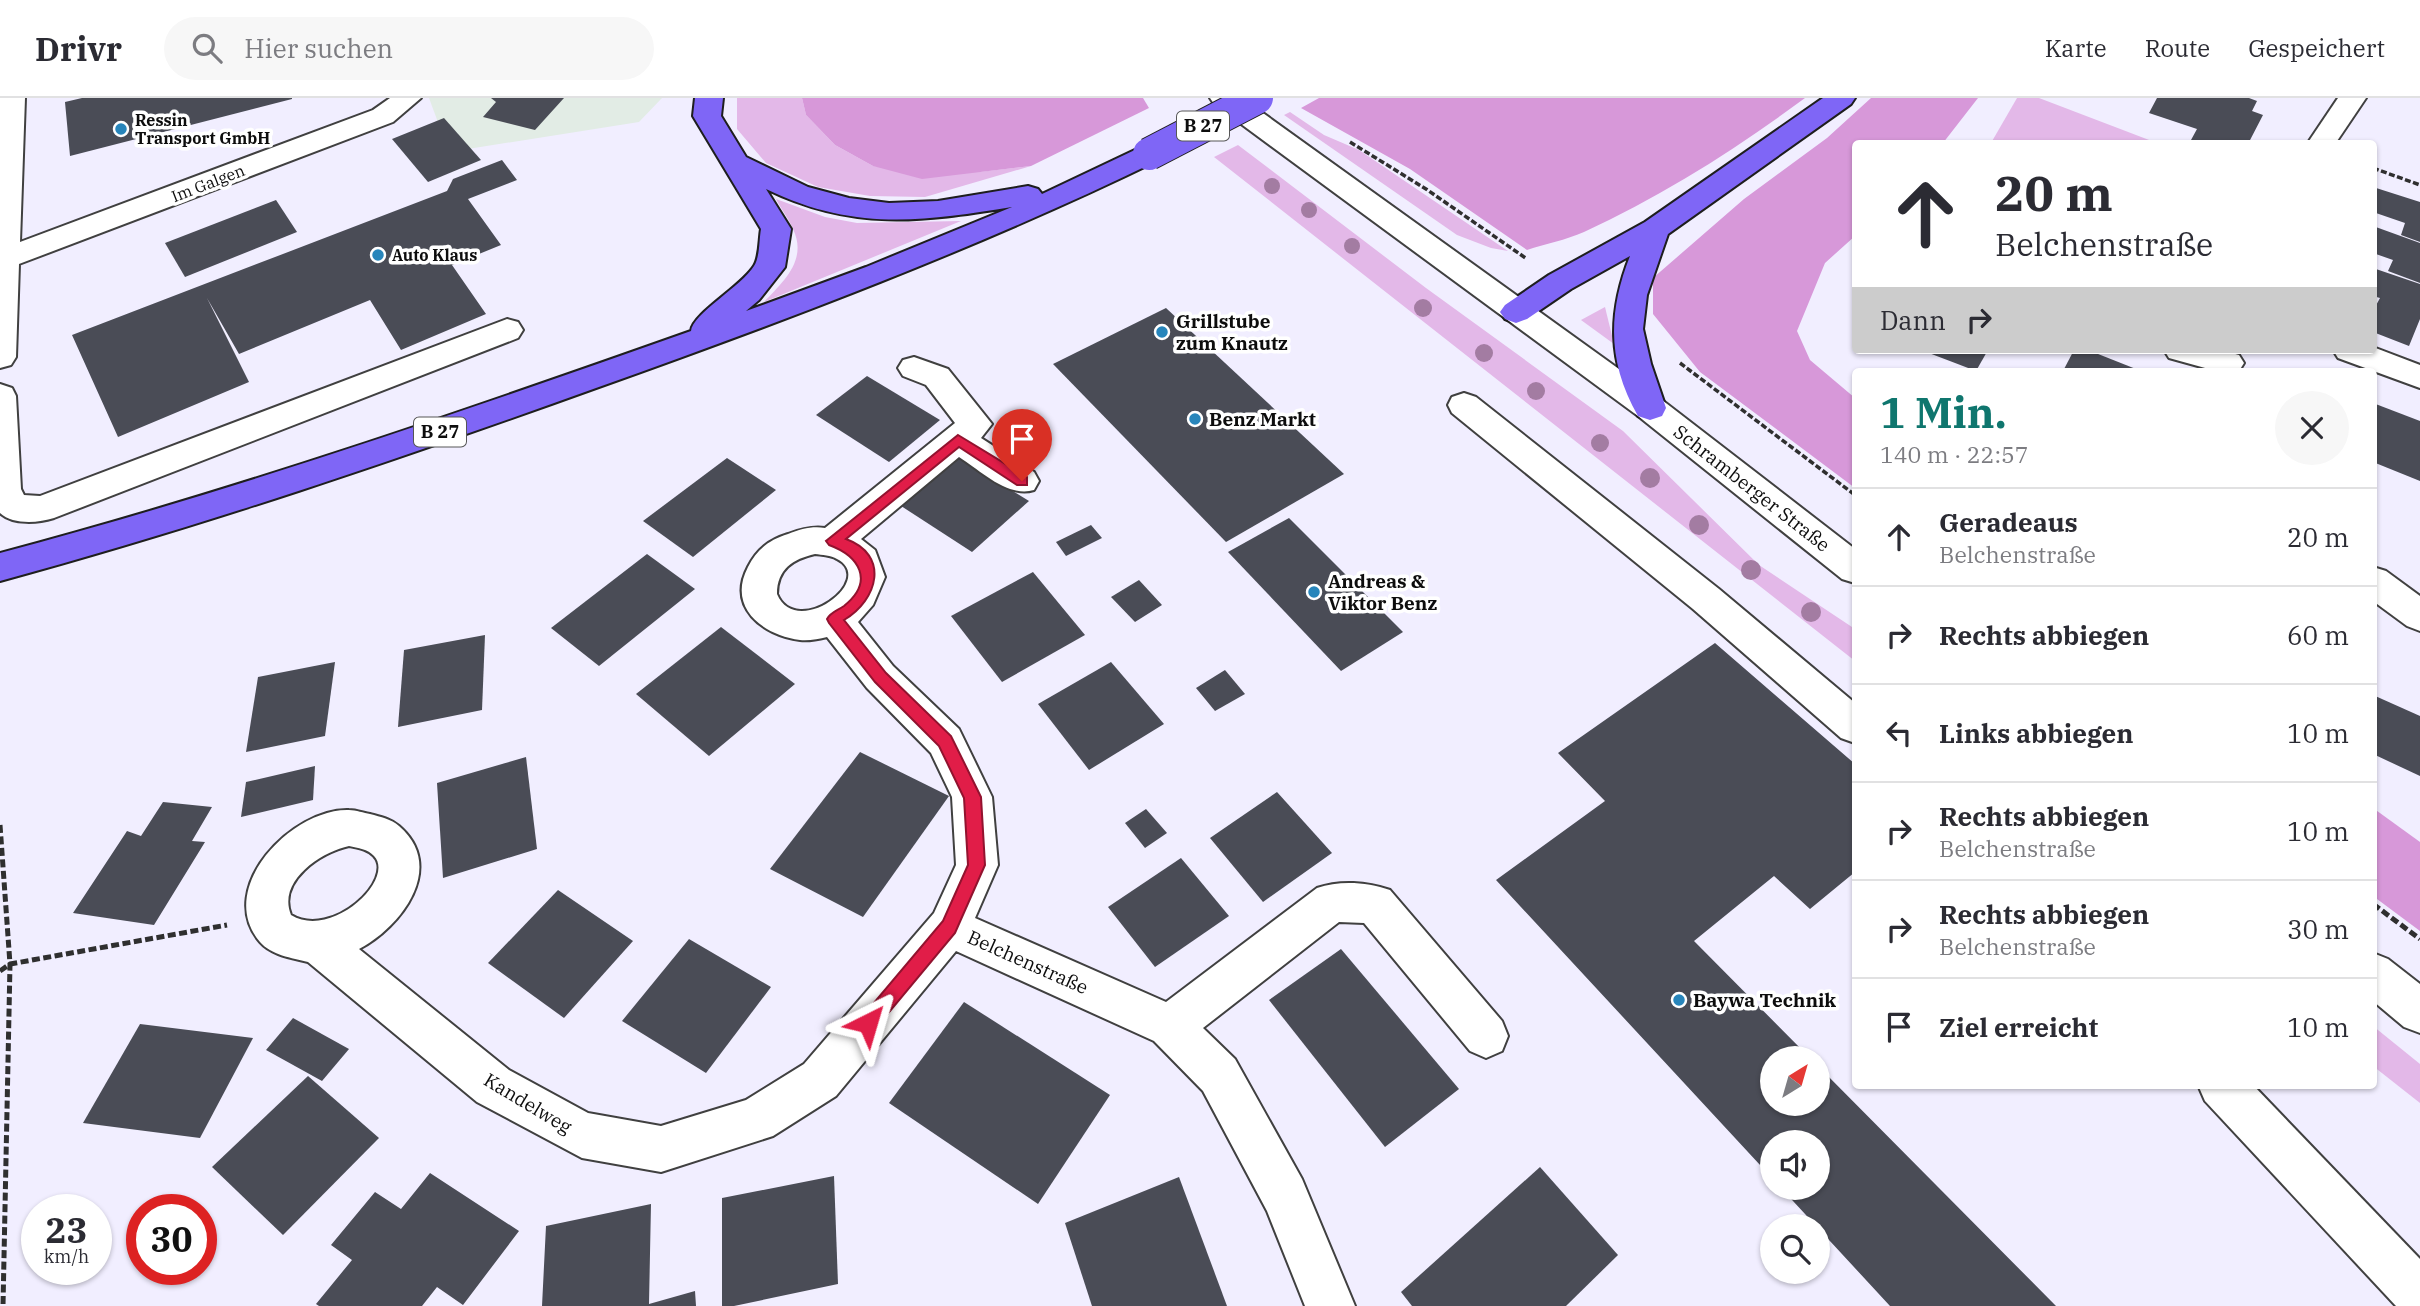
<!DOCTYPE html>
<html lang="de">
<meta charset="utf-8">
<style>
body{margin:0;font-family:"IBM Plex Serif",serif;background:#f7f7f7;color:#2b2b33;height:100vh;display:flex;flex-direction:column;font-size:26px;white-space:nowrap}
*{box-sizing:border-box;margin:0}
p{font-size:23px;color:#7c7c81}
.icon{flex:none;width:38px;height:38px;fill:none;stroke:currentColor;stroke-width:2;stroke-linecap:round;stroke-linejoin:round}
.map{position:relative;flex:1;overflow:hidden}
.sheet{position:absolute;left:1852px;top:270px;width:525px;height:721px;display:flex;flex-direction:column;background:#fff;border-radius:7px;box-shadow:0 2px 5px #0004}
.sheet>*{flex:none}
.hud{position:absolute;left:1852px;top:42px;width:525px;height:214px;border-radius:7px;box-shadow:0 2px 5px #0004;background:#fff;color:#2b2b33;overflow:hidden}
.needle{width:46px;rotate:37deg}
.tools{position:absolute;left:1760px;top:948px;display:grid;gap:14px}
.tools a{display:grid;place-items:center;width:70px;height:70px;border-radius:50%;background:#fff;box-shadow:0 2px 5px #0004;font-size:35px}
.speed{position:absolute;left:21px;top:1096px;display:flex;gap:14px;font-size:35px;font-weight:700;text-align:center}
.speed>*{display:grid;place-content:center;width:91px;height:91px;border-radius:50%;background:#fff;box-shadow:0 2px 5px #0004;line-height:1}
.speed small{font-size:18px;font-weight:400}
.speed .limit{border:10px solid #d22;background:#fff;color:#111}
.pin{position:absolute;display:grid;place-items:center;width:60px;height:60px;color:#fff;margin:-72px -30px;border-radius:50% 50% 50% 0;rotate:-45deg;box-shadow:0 0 7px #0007}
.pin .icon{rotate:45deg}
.me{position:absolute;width:77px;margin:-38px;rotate:40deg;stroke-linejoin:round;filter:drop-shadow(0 0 5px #0008)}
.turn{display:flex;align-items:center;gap:24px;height:147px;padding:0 28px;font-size:32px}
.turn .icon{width:91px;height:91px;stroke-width:2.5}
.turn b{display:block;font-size:49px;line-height:60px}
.then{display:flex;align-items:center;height:66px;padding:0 28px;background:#0003;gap:14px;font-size:26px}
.round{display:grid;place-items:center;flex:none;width:74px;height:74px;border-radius:37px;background:#f7f7f7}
.summary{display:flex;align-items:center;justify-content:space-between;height:119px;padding:0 28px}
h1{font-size:42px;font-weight:700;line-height:52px;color:#0f766e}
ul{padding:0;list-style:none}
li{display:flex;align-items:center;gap:21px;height:98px;padding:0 28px;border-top:2px solid #e1e1e2}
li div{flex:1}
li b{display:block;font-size:26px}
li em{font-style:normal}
header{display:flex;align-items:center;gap:42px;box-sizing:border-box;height:98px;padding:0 35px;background:#fff;border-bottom:2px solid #e1e1e2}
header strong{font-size:33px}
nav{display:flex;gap:38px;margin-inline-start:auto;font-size:24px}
.search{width:490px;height:63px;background:#f7f7f7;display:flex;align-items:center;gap:18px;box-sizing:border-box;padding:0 24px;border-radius:38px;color:#7c7c81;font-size:26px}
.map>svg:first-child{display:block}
.industrial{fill:#e2ece5}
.green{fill:#e3b8e8}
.forest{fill:#d798d9}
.building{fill:#4a4c56}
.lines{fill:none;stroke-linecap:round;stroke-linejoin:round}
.minor-casing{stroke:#404040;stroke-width:4}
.major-casing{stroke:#1e1e1e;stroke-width:4}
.path-far1{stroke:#2f2f2f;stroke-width:3.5;stroke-dasharray:6 2.5;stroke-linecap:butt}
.path{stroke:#2f2f2f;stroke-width:5;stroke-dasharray:8 3.5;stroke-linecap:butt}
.minor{fill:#fff;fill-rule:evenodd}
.major{fill:#7f66f6;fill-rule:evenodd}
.major-bridge-casing{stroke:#1e1e1e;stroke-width:34;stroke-linecap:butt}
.major-bridge{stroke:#7f66f6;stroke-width:32}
.tree{fill:#a37ca2}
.route{fill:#e11d48;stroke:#92132f;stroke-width:2}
.poi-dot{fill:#2785bb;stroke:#fff;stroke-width:2.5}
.labels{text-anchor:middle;stroke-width:7;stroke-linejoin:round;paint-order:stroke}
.far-poi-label{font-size:16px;font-weight:bold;fill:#0d0d0d;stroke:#fff;text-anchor:start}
.far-street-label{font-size:16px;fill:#0d0d0d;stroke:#fff}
.shield{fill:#fff;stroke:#565656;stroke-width:2}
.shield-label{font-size:18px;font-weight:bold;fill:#0d0d0d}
.poi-label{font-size:19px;font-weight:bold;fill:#0d0d0d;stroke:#fff;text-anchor:start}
.street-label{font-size:19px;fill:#0d0d0d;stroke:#fff}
</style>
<header>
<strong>Drivr</strong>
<div class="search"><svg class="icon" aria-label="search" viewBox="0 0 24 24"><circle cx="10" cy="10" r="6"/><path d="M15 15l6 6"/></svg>Hier suchen</div>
<nav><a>Karte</a><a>Route</a><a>Gespeichert</a></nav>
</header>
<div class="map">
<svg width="2420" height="1208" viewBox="0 0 2420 1208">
<rect width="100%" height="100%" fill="#f1eeff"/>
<polygon class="industrial" points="429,0 662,0 639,24 449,54"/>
<g class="green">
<polygon points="737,0 802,0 806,17 835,47 873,68 979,74 1031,68 925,99 870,98 818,89 766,65 737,31"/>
<polygon points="2017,0 2039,0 2157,45 1991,45"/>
<polygon points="1290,14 1324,37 1359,52 1508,153 1491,150 1457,137 1284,17"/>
<polygon points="1238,47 1426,190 1623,333 1759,467 1855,531 1855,563 1214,59"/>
<path d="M776,101L825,119L857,125L961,123L764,204C783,184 808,162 793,131C789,121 781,111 776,101Z"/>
<polygon points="1605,209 1614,246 1581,222"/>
<polygon points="2373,928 2420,966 2420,1005 2373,968"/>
</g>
<g class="forest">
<polygon points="802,0 1143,0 1149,10 1031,68 922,81 873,68 835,47 806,17"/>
<path d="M1319,0H1805C1736,51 1662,98 1584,134C1566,142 1545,146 1527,152L1410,71L1301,10Z"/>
<polygon points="1871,0 1978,0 1943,45 1855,46 1855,138 1825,165 1797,233 1810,262 1855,300 1855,390 1700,274 1653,216 1653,180 1744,101 1827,40"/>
<polygon points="2373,710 2420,744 2420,833 2373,798"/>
</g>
<g class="building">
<polygon points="82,0 292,0 292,1 70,58 65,4"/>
<polygon points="491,0 564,0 535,32 483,19 496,4"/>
<polygon points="2157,0 2249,0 2257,3 2252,13 2263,17 2248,46 2202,46 2191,42 2197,31 2149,15"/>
<polygon points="444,20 481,62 428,84 392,41"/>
<polygon points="502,62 517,82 468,101 501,147 452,167 486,216 401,252 370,202 239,256 207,200 249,284 118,339 72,237 447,93 453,81"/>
<polygon points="2373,89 2420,104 2420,144 2401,137 2405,125 2373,114"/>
<polygon points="276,102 297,134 185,179 165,145"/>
<polygon points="2373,128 2420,145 2420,185 2388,173 2393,162 2373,155"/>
<polygon points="2373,170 2420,186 2420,221 2409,248 2373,234 2373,213 2380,200 2373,198"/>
<polygon points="1166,210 1344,376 1226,444 1053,266"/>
<polygon points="1921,252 1988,252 1976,273"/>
<polygon points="2074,252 2088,252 2141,273 2063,273"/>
<polygon points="867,278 940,322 889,364 816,317"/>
<polygon points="2373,305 2420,323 2420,383 2373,364"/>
<polygon points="955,358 1029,403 972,454 898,406"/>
<polygon points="727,360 776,392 693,459 643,423"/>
<polygon points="1289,420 1403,534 1341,573 1228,454"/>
<polygon points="1091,427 1102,440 1066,458 1056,444"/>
<polygon points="647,456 695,491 599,568 551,530"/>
<polygon points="1033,474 1085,537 1002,584 951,518"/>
<polygon points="1139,482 1162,507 1135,524 1111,499"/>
<polygon points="721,529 795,586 709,658 636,596"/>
<polygon points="485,537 482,612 398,629 404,552"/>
<polygon points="1715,545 1855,666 1855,774 1810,811 1774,778 1694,843 1811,961 1773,961 1773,1006 1818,1006 1818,968 2056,1208 1890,1208 1781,1090 1818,1090 1818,1045 1773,1045 1773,1081 1496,782 1605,703 1558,655"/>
<polygon points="335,564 325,638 246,654 258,579"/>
<polygon points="1111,564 1164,626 1089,672 1038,606"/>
<polygon points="1225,572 1245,596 1215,613 1196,590"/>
<polygon points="2373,597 2420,618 2420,678 2373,656"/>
<polygon points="860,654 949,698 863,819 770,771"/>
<polygon points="526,659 537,751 443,780 437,685"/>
<polygon points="315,668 313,702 241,719 246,684"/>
<polygon points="1277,694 1332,755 1263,804 1210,740"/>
<polygon points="163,704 212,709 192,743 205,744 154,827 73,815 127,733 141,738"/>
<polygon points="1146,711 1167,735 1145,750 1125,725"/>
<polygon points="1181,760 1229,818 1155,869 1108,809"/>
<polygon points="558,792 633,843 564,920 488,865"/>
<polygon points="689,841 771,889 706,975 622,923"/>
<polygon points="1341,851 1459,991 1385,1049 1269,902"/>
<polygon points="964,904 1110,997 1038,1106 889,1005"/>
<polygon points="293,920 349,951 322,983 266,952"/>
<polygon points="140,926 253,940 200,1040 83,1025"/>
<polygon points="308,978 379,1040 283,1137 212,1069"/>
<polygon points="1540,1069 1618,1157 1566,1208 1412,1208 1401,1194"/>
<polygon points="430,1075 519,1133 463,1207 437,1189 422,1208 319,1208 316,1206 352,1162 331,1147 375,1094 401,1111"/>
<polygon points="834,1078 838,1186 734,1208 722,1208 722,1100"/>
<polygon points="1179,1079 1227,1208 1092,1208 1065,1125"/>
<polygon points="651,1106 649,1206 695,1193 696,1208 542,1208 546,1128"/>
</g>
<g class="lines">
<defs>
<g id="minor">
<polygon points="0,0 25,0 20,144 373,12 390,0 421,0 393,24 19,166 16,259 11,267 0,270"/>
<polygon points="1210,0 1242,0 1662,302 1855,451 1855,485 1842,481 1638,318 1214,6"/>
<polygon points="2338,0 2366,0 2335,46 2307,46"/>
<path d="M507,221L518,224L523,232L518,240L54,420C38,425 13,427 0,415V286L12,290L16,298L21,391L24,397L40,398Z"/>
<polygon points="2373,249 2420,267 2420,290 2338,260 2333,252 2373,252"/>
<polygon points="2164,252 2221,252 2239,257 2244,265 2239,273 2216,273 2169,260"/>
<path d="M914,259L948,271L992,326L981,340L1034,374L1039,383L1034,392C1008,400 981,373 959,359L861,441L875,452L885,479L873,507L858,524L893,568L959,631L992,699L998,767L975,820L1166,904L1317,790C1340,782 1367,784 1390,792L1502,923L1508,938L1502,953L1486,960L1470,953L1364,825L1339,824L1203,930L1235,961L1302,1081L1355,1208H1305L1267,1113L1203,993L1154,943L956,853L836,998L773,1038L661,1074L582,1060L477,1004L308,864C292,860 271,857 260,844C214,790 293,710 349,712C356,712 364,715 370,716C381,719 391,721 399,728C447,769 401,829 359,851L509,972L588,1015L661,1028L746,1002L804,966L934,815L956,767L952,699L931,655L867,590L827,539C819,541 808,543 800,542C762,537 727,509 748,469C757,451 769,442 788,436C801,431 812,428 825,430L955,325L926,287L903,278L898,270L903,262ZM815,456C822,457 831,457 837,461C878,482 796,542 777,496C777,471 793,461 815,456ZM349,748C358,750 368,751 374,758C396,781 332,842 291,817C277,783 321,754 349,748Z"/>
<polygon points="1464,295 1476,299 1719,491 1855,605 1855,645 1841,640 1693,511 1452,315 1448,307 1452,299"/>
<polygon points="2373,469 2386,473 2420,498 2420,533 2407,528 2373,503"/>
<polygon points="2373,855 2388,861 2420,886 2420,935 2404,929 2373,903"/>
<polygon points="2198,987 2253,987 2420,1161 2420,1208 2396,1208 2205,1003"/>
</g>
<g id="major">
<path d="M695,0H723L721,18L746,59L808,89L849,100L889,105L938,103L1028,88L1038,91L1042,96L1139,50L1149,47L1159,50L1163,56L1159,62C976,151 787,222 596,290C399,361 202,428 0,483V455C234,393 462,314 691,233C692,216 742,188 754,168C760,159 759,142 761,131L693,18ZM766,91C852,133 921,124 1012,109L866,169L746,213L759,202L785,169L791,131Z"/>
<path d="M1823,0H1855L1851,6L1668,136L1647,197L1643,231L1651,266L1666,310L1662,318L1650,322L1638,318C1607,264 1608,214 1630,158L1571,191L1527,221L1516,225L1505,221L1500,214L1505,207L1549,177L1645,124Z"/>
</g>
</defs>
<use href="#minor" class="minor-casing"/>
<use href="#major" class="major-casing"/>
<g class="path-far1">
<polyline points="1350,44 1426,91 1527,161"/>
<polyline points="2373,70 2420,87"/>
<polyline points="1680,265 1855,397"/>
</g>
<g class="path">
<polyline points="0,727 10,866 3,1208"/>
<polyline points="2373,806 2420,841"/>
<polyline points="0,873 10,866 227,827"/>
</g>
<use href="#minor" class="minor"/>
<use href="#major" class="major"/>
<defs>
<polyline id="major-bridge" points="1149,56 1257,0"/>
</defs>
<use href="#major-bridge" class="major-bridge-casing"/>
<use href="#major-bridge" class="major-bridge"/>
</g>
<g class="tree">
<circle cx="1272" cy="88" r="8"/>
<circle cx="1309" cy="112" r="8"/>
<circle cx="1352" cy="148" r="8"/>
<circle cx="1423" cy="210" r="9"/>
<circle cx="1484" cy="255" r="9"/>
<circle cx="1536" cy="293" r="9"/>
<circle cx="1600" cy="345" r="9"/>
<circle cx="1650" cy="380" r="10"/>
<circle cx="1699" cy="427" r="10"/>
<circle cx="1751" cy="472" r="10"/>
<circle cx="1811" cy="514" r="10"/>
</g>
<path class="route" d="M958,337L1027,379V387H1017L959,349L846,441C890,457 878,502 844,522L886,575L951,638L981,699L985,767L955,835L875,931L868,934L862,931L859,925L862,919L943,823L968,767L964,700L939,648L875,584L829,525L827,521C831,514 837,513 844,508C875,483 859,458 829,447L826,443Z"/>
<g class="poi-dot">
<circle cx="121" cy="31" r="7"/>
<circle cx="378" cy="157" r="7"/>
<circle cx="1162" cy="234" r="7"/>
<circle cx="1195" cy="321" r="7"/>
<circle cx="1314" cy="494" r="7"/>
<circle cx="1679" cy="902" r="7"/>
</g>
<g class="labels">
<g class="far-poi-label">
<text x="135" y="28">Ressin<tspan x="135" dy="18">Transport GmbH</tspan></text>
<text x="392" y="163">Auto Klaus</text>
</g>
<g class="far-street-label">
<text transform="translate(208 85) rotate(-21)" y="6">Im Galgen</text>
</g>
<g class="shield">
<rect x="1177" y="13.5" width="52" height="29" rx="5"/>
<rect x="414" y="319.5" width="52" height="29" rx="5"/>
</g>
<g class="shield-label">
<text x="1203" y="34">B 27</text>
<text x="440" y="340">B 27</text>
</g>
<g class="poi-label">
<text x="1176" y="230">Grillstube<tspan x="1176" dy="22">zum Knautz</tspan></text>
<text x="1209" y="328">Benz Markt</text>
<text x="1328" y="490">Andreas &amp;<tspan x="1328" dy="22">Viktor Benz</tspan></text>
<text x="1693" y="909">Baywa Technik</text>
</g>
<g class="street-label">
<text transform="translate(1752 390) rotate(38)" y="7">Schramberger Straße</text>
<text transform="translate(1028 864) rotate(24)" y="7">Belchenstraße</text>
<text transform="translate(528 1005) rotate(31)" y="7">Kandelweg</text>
</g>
</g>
</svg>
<div class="tools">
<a><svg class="needle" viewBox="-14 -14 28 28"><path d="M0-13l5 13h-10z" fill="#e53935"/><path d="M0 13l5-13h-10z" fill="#7c7c81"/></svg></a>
<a><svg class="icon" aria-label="sound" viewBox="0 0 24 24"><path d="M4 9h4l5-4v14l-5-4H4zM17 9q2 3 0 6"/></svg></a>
<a><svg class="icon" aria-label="search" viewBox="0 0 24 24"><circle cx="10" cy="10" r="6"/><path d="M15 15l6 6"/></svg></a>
</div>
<div class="speed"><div>23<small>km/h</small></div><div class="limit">30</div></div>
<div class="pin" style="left:1022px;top:383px;background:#d93025"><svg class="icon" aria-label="arrive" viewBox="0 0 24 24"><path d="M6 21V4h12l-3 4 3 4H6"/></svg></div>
<svg class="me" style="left:868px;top:925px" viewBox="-20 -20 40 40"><path d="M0-17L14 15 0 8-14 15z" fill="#e11d48" stroke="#fff" stroke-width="4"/></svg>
<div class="hud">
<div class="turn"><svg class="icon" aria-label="ahead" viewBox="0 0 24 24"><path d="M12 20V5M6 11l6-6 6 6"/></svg><div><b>20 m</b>Belchenstraße</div></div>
<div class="then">Dann<svg class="icon" aria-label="right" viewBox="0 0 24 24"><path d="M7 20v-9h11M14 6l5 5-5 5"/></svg></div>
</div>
<section class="sheet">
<div class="summary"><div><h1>1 Min.</h1><p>140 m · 22:57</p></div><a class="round"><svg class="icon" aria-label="close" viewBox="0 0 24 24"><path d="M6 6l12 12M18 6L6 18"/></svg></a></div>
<ul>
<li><svg class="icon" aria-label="ahead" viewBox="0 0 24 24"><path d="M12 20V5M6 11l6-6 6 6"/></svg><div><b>Geradeaus</b><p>Belchenstraße</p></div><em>20 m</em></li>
<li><svg class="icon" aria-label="right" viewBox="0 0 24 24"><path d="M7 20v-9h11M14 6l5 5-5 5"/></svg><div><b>Rechts abbiegen</b></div><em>60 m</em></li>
<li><svg class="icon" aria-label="left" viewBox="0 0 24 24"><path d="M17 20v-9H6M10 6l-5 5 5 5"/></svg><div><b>Links abbiegen</b></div><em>10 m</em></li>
<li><svg class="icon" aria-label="right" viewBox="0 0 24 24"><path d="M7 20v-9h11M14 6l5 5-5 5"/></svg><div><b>Rechts abbiegen</b><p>Belchenstraße</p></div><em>10 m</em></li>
<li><svg class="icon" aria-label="right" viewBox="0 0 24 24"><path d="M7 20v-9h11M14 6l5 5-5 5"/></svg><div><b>Rechts abbiegen</b><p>Belchenstraße</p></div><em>30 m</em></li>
<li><svg class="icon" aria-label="arrive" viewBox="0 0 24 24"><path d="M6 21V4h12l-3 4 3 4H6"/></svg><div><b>Ziel erreicht</b></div><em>10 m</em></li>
</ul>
</section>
</div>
